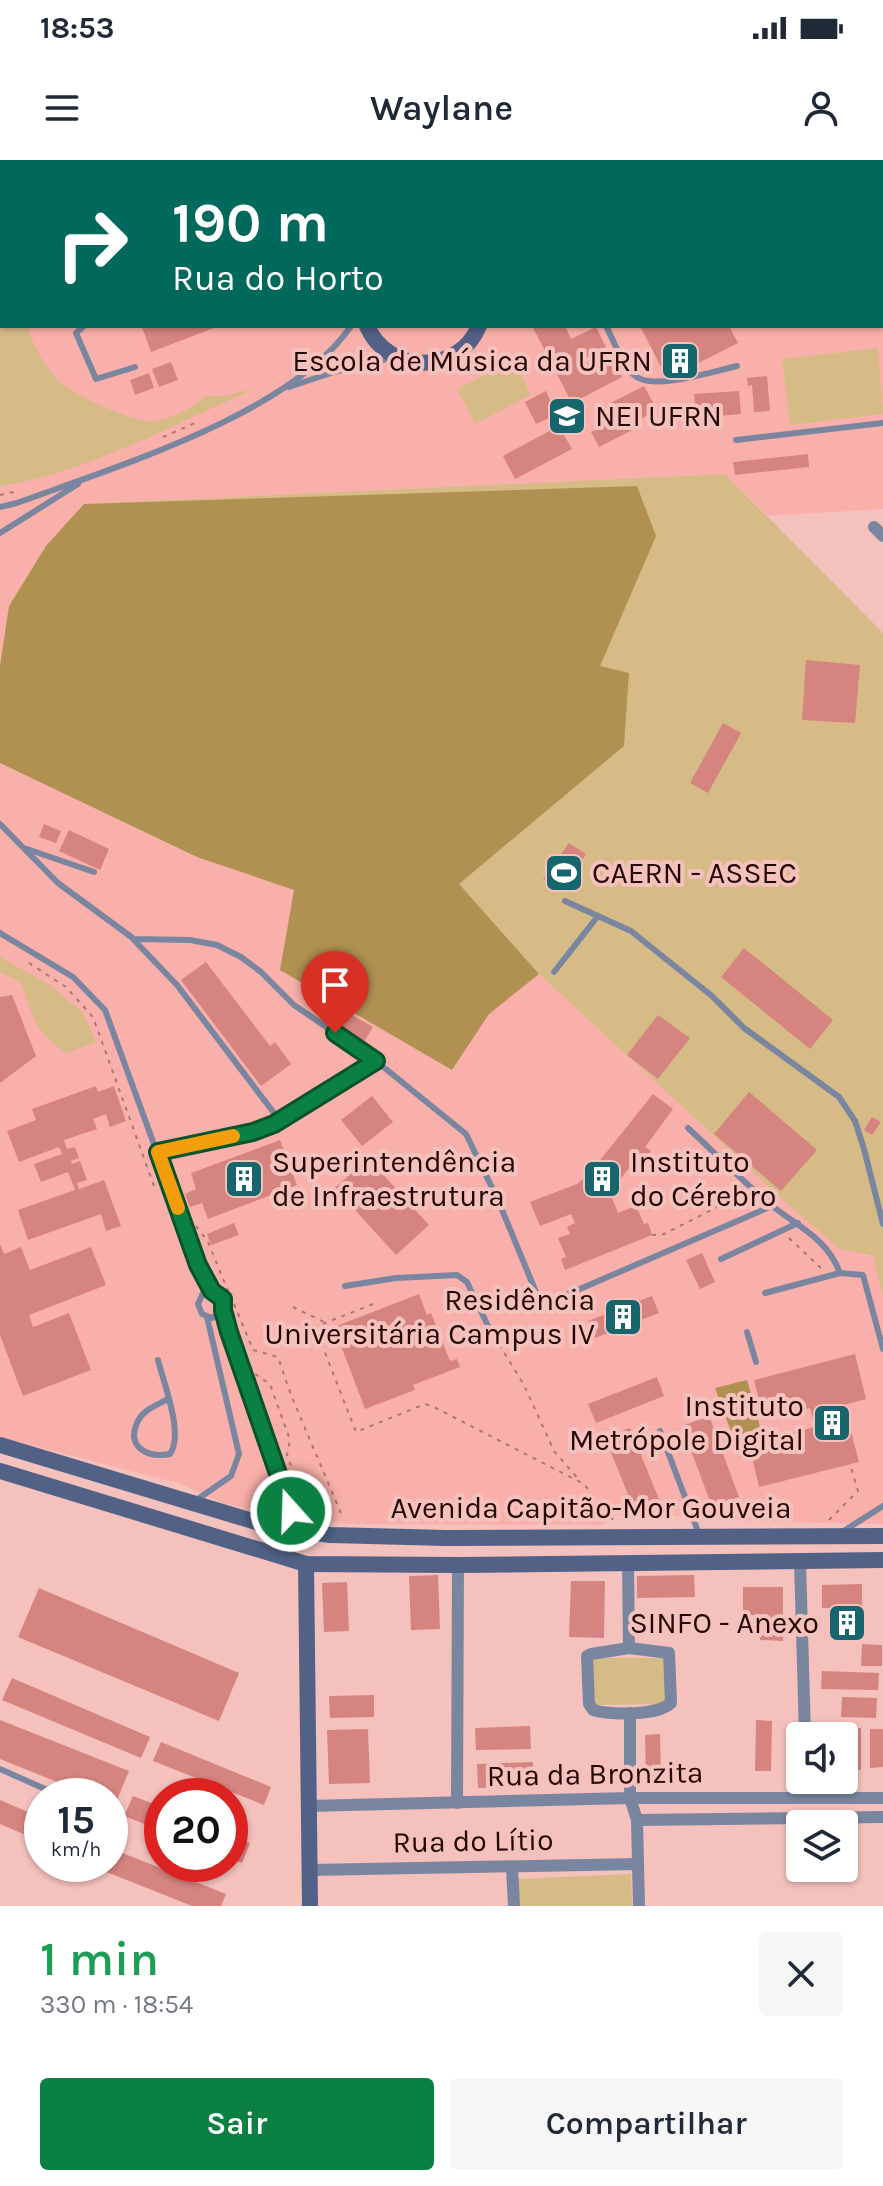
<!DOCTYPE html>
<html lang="pt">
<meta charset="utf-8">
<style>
body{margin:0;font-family:Karla,sans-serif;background:#f6f6f7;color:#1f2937;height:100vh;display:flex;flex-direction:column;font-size:30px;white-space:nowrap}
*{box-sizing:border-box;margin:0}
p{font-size:26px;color:#747a83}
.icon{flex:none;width:44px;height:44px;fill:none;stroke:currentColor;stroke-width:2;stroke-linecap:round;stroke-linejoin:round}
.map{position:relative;height:1746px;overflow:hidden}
.drawer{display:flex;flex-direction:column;background:#fff;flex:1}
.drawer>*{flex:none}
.top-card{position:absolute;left:0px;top:0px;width:884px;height:168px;box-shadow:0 2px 6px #0004;background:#00695c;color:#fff;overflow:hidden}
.buttons{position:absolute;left:786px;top:1562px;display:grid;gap:16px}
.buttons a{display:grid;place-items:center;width:72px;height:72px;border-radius:8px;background:#fff;box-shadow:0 2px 6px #0004;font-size:40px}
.speed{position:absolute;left:24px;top:1618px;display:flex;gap:16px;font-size:40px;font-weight:700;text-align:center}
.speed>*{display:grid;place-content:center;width:104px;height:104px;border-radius:50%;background:#fff;box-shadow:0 2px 6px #0004;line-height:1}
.speed small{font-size:20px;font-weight:400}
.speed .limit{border:12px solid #d22;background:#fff;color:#111}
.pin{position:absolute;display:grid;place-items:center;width:68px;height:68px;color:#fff;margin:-82px -34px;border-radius:50% 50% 50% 0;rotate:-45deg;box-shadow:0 0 8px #0007}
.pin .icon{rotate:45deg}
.me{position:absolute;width:88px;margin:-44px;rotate:340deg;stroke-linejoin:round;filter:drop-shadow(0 0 6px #0008)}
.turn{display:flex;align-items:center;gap:28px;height:168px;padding:0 40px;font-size:36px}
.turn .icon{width:104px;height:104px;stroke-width:2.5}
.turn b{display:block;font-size:56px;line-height:68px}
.round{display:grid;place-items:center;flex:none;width:84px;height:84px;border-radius:8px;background:#f6f6f7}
.head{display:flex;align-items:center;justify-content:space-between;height:136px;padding:0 40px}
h1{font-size:48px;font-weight:600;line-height:60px;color:#1e9e55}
.cta{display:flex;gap:16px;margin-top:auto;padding:16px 40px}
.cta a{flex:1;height:92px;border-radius:8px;background:#0b8043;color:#fff;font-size:32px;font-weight:600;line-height:92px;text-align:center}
.cta a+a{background:#f6f6f7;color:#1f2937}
.status{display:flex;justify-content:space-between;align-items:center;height:56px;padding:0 40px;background:#fff;direction:ltr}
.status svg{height:22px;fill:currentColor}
header{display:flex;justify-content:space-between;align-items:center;height:104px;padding:0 40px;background:#fff;font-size:36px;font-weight:600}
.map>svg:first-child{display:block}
.built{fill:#fab0aa}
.green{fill:#d6bb86}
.forest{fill:#b09151}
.building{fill:#d5847f}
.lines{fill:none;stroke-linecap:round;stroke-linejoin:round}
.path{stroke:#a47977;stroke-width:2;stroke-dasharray:4 6;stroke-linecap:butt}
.lane{stroke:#7a869f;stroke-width:6}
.street{stroke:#7a869f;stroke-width:12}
.secondary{stroke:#516286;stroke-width:16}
.route-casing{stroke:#07532c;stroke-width:20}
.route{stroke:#0b8043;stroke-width:14}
.slow{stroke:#f59e0b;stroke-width:14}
.labels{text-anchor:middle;stroke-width:8;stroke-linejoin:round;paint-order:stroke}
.poi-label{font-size:30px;fill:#230606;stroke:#f5c1bd;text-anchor:end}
.street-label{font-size:30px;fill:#230606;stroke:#f5c1bd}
</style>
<div class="status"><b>18:53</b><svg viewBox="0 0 49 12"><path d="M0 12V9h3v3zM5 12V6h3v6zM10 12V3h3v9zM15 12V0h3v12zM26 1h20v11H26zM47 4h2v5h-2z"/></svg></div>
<header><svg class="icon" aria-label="menu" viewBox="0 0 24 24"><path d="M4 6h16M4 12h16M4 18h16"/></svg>Waylane<svg class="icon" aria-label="person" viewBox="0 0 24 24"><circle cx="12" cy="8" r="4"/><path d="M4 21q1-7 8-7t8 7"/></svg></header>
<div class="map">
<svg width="883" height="1746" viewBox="0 0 883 1746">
<rect width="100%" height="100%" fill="#f5c1bd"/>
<g class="built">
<polygon points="0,0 362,2 2,2 2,166 882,166 882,2 575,2 883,0 883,349 768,356 725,314 84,344 9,445 0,506"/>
<polygon points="0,603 197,697 294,730 461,746 539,814 737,997 862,1095 874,1096 883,1137 883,1364 762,1362 703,1357 616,1355 603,1365 345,1364 286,1350 270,1356 220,1342 181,1324 0,1277"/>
</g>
<g class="green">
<path d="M0,88L2,166H27C33,185 44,205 58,220C71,234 136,264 155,261C173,258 191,249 205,236H225L256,228C180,262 81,315 0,326Z"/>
<polygon points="878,188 883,254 790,265 782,199"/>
<polygon points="514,201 531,235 475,264 457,229"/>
<polygon points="725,314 883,473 883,1137 873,1096 840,1089 791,1047 539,814 461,746 197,697 0,603 0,506 9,446 46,386 84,344"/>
<path d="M0,797L52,826L83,853L96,882L67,893C33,872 35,859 21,823L0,812Z"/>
<polygon points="591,1498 668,1498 667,1544 592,1545"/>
<polygon points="631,1714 632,1746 519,1746 518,1719"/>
</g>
<g class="forest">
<polygon points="637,326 656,376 600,506 629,513 624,586 459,724 539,814 489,854 452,910 280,810 294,730 197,697 0,603 0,506 9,446 46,386 84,344"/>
<polygon points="747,1220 763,1277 747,1281 741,1299 715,1228"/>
</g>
<g class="building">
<polygon points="145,166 219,166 151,192 142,167"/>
<polygon points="532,166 565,166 571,179 596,167 606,187 582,200 584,205 610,192 622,217 572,243"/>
<polygon points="640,166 729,166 738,183 667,219"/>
<polygon points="171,202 178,220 159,227 152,209"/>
<polygon points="149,213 154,228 135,235 130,220"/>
<polygon points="767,216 770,251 754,252 752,225 748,226 747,218"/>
<polygon points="644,226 657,250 637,261 640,266 599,287 591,272 605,266 597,250"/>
<polygon points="546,231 557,254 536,264 525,242"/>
<polygon points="739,231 741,254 696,258 694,234"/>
<polygon points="559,266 572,289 515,319 503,296"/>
<polygon points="808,294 809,307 735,315 733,302"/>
<polygon points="806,500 860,505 855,563 802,560"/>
<polygon points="723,563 741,573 708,633 690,623"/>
<polygon points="44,664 61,671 56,683 39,677"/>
<polygon points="69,670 109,689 100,710 59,691"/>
<polygon points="569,683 586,694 560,731 543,719"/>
<polygon points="744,788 833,860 810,889 721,817"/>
<polygon points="206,802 270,886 275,882 291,904 261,926 181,820"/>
<polygon points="12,835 36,896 0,923 0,837"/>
<polygon points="333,844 373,867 364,882 324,859"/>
<polygon points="658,855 690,878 658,919 627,895"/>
<polygon points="96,926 98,932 114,926 126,961 110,967 106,954 93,959 97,969 64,980 67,989 75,987 79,998 71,1001 72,1004 80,1001 87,1020 77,1023 79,1029 104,1020 121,1066 106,1071 101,1054 28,1080 18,1050 75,1030 68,1012 41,1022 34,1004 62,994 59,987 19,1002 7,971 36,960 32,949"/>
<polygon points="749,932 817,990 781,1031 714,974"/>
<polygon points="653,934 673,949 645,987 651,991 634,1014 628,1009 610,1033 618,1053 636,1046 644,1064 648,1063 652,1075 565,1110 561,1099 566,1097 558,1078 570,1074 567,1067 575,1063 571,1054 540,1066 530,1042 577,1024 589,1014"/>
<polygon points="372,936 393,962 362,986 341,960"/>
<polygon points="872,957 881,962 872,975 864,970"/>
<polygon points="280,980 297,1025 208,1059 202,1043 190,1047 185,1034 196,1029 191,1013"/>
<polygon points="368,998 429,1065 396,1095 335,1028"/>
<polygon points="234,1063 239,1075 211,1085 207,1074"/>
<polygon points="0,1084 4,1094 21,1087 30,1110 91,1087 106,1125 29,1155 33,1167 69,1153 91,1210 23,1236 0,1175"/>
<polygon points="702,1093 715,1122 700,1129 686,1100"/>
<polygon points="419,1134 427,1155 431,1153 450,1201 457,1199 460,1207 413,1225 415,1230 365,1249 334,1167"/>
<polygon points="652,1136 659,1153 595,1178 588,1161"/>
<polygon points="855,1194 866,1239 844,1245 859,1302 759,1327 749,1284 815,1267 810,1248 764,1260 754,1220"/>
<polygon points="657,1217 664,1236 596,1263 588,1244"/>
<polygon points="709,1256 739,1337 712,1347 682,1266"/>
<polygon points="630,1268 661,1344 636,1354 605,1278"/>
<polygon points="438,1415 440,1469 411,1470 409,1416"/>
<polygon points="694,1415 695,1437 637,1438 637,1416"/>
<polygon points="571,1421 605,1421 604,1478 569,1477"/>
<polygon points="347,1422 349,1471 324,1472 322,1423"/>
<polygon points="862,1424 862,1478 833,1478 833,1448 822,1448 822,1425"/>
<polygon points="743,1427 783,1427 783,1481 760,1480 761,1455 743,1455"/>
<polygon points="39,1428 239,1513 219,1561 18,1477"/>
<polygon points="862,1484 882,1485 882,1506 861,1506"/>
<polygon points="822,1511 879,1513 878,1530 821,1529"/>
<polygon points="12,1518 150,1577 141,1598 2,1540"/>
<polygon points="374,1535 374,1557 330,1558 329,1536"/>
<polygon points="842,1537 877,1538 876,1558 841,1557"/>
<polygon points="0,1560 129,1611 115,1645 110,1643 110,1636 92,1636 0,1599"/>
<polygon points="756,1560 772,1561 771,1611 755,1611"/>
<polygon points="530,1566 531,1589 476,1590 475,1568"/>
<polygon points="833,1568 861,1568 861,1610 844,1610 844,1576 833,1576"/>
<polygon points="368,1569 370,1623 329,1624 327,1570"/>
<polygon points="870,1569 883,1569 883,1607 870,1608"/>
<polygon points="660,1574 661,1617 646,1618 645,1575"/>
<polygon points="161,1582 271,1627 264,1645 153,1601"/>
<polygon points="533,1602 533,1626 478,1628 477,1604"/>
<polygon points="133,1636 162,1647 162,1671 124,1656"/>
<polygon points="0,1640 42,1658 42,1682 0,1664"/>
<polygon points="230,1675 250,1683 242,1703 230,1699"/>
<polygon points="110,1688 226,1734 221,1746 192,1746 99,1709 101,1704 110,1704"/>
</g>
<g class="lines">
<g class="path">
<polyline points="255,0 257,2"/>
<polyline points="355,0 358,2"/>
<polyline points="591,2 595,0"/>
<polyline points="605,2 608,0"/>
<polyline points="163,277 197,262"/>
<polyline points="0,335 18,331"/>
<polyline points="29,803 66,827 93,857 154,1026"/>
<polyline points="196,1066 208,1082 228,1131"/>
<polyline points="652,1075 664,1074 741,1035 750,1041"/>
<polyline points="789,1078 822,1109"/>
<polyline points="234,1144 253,1190 278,1197 291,1235 343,1358"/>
<polyline points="373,1144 315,1167 356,1272 425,1244 432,1246 584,1324 614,1361"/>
<polyline points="293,1147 324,1162"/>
<polyline points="494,1176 524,1225 554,1291 580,1321"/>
<polyline points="255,1214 270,1224 290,1280 287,1295 309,1355"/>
<polyline points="829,1360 858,1331 850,1304"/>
</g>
<g class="lane">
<polyline points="766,0 766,2"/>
<polyline points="804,0 804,2"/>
<polyline points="738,2 743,0"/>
<polyline points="84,166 76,173 96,219 135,207"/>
<path d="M606,166C614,181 621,203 634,215C651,232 715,211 737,206"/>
<polyline points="289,227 334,212 390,198"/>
<polyline points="736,280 883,263"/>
<path d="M0,347L17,343C115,307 291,254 351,166"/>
<polyline points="0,373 78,324"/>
<polyline points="0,664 58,723 134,779 190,780 217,785 241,797 261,812 294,845 376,901 274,964 253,972 158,992"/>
<polyline points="27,689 94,712"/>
<polyline points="565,741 631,771 712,836 744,868 839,937 855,961 864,989 883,1064"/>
<polyline points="0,773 73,817 105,850 198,1105 212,1131 223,1139 223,1150 212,1158 202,1154 198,1144 203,1133 212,1131"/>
<polyline points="134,780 177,825 280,961"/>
<polyline points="554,812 598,756"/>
<polyline points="376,901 466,974 498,1040 538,1137 542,1141 559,1138 772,1046"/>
<path d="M688,968C715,993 742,1021 771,1045C798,1067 827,1078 840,1113"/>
<polyline points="721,1099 798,1063"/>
<polyline points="345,1126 396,1118 457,1115 467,1122 489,1168"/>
<polyline points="765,1133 840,1113 863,1115 883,1189"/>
<polyline points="223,1150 297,1368"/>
<polyline points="747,1172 756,1202"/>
<path d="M158,1200C164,1224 184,1274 170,1294C150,1298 126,1289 137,1263C142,1250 157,1245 168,1239"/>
<polyline points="660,1271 699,1374"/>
<polyline points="195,1341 231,1316 239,1294 207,1157"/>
<polyline points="842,1372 883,1346"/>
<polyline points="0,1609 61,1636"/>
<polyline points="110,1658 121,1663"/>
</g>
<g class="street">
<polyline points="393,0 395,2"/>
<polyline points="542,2 546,0"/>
<polyline points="874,367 883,376"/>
<polyline points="800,1401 805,1576"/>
<polyline points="628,1402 629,1488"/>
<path d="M629,1488L669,1493L671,1543C657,1556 611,1555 593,1550L589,1544L587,1496L591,1494Z"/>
<polyline points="630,1553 630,1638 637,1660 639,1746"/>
<polyline points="806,1620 806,1638"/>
<polyline points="457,1643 458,1405"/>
<polyline points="308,1646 630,1638 883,1638"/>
<polyline points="637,1660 883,1657"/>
<polyline points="512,1707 514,1746"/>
<polyline points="310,1710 638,1704"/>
</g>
<g class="secondary">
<polyline points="280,0 282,2"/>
<polyline points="314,0 316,2"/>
<polyline points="627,2 630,0"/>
<polyline points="675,2 679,0"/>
<path d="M367,166C388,215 459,215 479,166"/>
<polyline points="0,1285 266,1365 330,1375 446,1378 883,1376"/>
<polyline points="0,1311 306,1404 458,1405 883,1400"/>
<polyline points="306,1404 310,1746"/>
</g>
</g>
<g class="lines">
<defs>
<polyline id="route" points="291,1351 229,1172 223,1150 223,1139 212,1131 198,1105 158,992 253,972 274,964 376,901 335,873"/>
</defs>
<use href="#route" class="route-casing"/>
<use href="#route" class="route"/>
<polyline class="slow" points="178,1048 158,992 233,976"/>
</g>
<defs>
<symbol id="building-square" viewBox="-11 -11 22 22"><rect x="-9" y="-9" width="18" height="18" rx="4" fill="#18666d" stroke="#f5c1bd"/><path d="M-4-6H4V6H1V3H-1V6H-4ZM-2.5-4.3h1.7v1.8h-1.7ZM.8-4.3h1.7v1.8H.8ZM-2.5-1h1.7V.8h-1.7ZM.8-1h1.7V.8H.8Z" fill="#fff"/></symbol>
<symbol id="school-square" viewBox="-11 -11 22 22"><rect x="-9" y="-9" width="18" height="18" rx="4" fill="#18666d" stroke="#f5c1bd"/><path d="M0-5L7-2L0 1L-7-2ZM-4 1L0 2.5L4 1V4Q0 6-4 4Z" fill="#fff"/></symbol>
<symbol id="stadium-square" viewBox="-11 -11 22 22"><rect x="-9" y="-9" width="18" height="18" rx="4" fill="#18666d" stroke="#f5c1bd"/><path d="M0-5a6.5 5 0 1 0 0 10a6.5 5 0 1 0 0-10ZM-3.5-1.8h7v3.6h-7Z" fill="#fff"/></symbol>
</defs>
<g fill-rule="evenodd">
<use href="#building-square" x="658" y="179" width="44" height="44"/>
<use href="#school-square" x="545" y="234" width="44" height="44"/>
<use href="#stadium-square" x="542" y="691" width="44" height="44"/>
<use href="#building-square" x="222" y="997" width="44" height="44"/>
<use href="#building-square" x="580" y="997" width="44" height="44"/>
<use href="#building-square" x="601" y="1135" width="44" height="44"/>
<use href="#building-square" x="810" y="1241" width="44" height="44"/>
<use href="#building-square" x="825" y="1441" width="44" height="44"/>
</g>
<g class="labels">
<g class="poi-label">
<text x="652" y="211">Escola de Música da UFRN</text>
<text x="595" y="266" text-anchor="start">NEI UFRN</text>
<text x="592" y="723" text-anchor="start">CAERN - ASSEC</text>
<text x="272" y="1012" text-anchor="start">Superintendência<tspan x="272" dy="34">de Infraestrutura</tspan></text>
<text x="630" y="1012" text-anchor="start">Instituto<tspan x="630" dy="34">do Cérebro</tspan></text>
<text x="595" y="1150">Residência<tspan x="595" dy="34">Universitária Campus IV</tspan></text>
<text x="804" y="1256">Instituto<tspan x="804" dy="34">Metrópole Digital</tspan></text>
<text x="819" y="1473">SINFO - Anexo</text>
</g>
<g class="street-label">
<text x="591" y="1358">Avenida Capitão-Mor Gouveia</text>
<text transform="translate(595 1614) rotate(-1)" y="10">Rua da Bronzita</text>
<text transform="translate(473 1681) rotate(-1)" y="10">Rua do Lítio</text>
</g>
</g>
</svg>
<div class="buttons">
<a><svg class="icon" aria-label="sound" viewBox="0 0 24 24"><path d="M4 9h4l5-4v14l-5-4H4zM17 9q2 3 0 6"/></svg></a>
<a><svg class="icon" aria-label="layers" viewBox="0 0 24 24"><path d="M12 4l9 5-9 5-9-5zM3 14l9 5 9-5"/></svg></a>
</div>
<div class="speed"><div>15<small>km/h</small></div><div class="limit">20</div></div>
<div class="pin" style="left:335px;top:873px;background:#d93025"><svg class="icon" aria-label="arrive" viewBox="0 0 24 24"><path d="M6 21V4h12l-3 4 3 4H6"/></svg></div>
<svg class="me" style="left:291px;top:1351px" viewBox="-20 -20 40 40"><circle r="17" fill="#0b8043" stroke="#fff" stroke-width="3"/><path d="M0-11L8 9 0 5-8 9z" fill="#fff"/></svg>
<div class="top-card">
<div class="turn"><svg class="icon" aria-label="right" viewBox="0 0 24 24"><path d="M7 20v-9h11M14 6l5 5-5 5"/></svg><div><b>190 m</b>Rua do Horto</div></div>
</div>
</div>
<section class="drawer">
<div class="head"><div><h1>1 min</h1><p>330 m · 18:54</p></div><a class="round"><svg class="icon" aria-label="close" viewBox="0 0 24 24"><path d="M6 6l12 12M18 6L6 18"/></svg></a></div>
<div class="cta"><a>Sair</a><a>Compartilhar</a></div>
</section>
